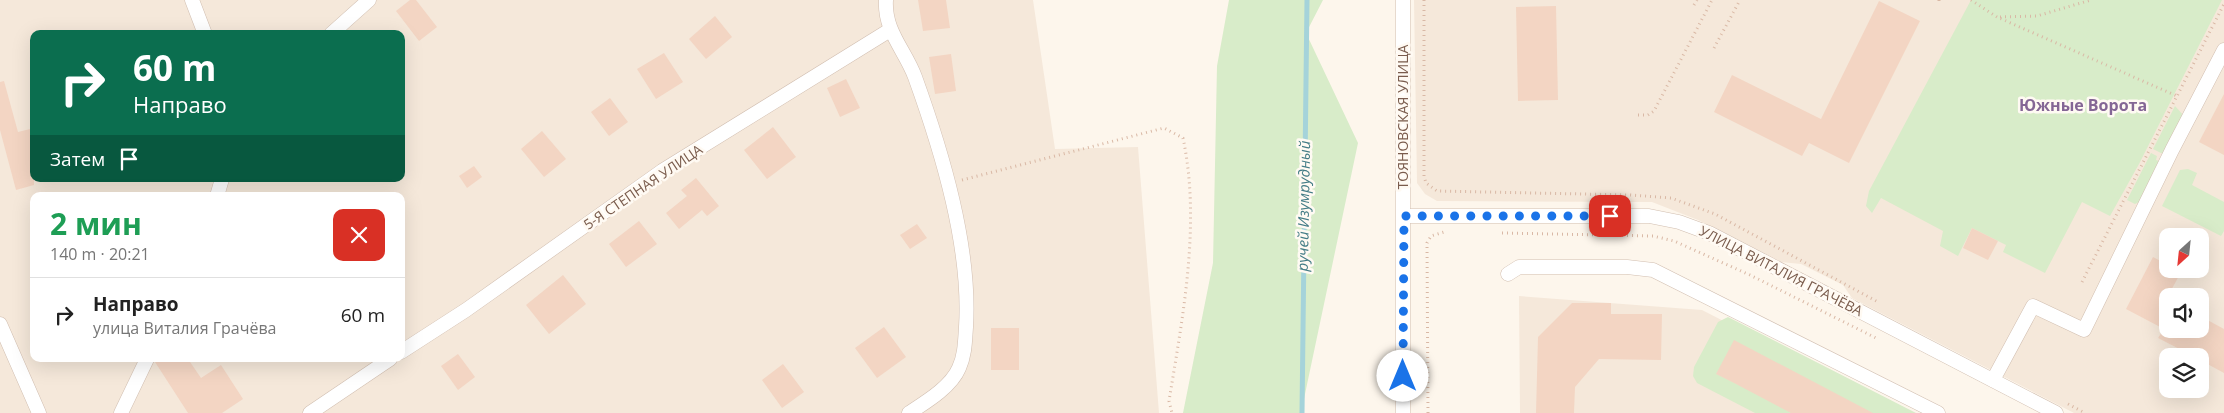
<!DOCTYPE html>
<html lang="ru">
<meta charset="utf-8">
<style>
body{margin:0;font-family:"Open Sans",sans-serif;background:#f6f6f6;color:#222;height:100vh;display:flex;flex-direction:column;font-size:19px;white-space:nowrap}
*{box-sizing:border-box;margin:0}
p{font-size:16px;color:#767676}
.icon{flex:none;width:28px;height:28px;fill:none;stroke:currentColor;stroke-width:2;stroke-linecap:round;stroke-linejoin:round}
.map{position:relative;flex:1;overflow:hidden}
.panel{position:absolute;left:30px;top:192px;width:375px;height:170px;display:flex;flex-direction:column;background:#fff;border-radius:10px;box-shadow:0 5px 20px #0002}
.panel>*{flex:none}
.hud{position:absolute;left:30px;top:30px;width:375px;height:152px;border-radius:10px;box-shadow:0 5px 20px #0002;background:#0b6e4f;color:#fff;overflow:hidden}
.needle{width:32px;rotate:207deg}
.buttons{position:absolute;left:2159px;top:228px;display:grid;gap:10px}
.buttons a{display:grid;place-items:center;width:50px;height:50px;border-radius:10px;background:#fff;box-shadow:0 5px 20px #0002;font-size:25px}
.pin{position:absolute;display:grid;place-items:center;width:42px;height:42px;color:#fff;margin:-21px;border-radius:10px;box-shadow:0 2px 8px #0006}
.me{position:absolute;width:55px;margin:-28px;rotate:0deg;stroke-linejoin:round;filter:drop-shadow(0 0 4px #0008)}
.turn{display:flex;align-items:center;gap:18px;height:105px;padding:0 20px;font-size:22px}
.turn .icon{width:65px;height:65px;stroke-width:2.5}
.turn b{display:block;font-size:35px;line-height:42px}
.then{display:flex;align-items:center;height:48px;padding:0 20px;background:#0003;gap:10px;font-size:19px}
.round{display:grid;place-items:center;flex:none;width:52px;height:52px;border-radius:10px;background:#f6f6f6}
.headline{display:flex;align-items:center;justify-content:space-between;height:85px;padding:0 20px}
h1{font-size:30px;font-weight:700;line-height:38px;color:#1e9e55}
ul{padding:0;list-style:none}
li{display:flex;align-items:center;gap:15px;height:75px;padding:0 20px;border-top:1px solid #e0e0e0}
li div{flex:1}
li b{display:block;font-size:19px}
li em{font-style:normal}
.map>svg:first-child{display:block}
.residential{fill:#f5e8da;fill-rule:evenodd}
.green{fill:#d8ecc9}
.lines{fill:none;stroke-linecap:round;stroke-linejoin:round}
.stream{stroke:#a5d3da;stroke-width:5}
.building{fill:#f3d5c3}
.minor-casing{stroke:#d1beb0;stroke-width:15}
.path{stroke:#d9b8a5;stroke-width:3;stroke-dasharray:1 4;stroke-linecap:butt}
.minor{stroke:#fff;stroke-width:14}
.route{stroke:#1a73e8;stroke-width:9;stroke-dasharray:0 16.2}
.labels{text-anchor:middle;stroke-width:5;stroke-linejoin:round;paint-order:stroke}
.street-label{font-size:14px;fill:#7a5c4d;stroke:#fffaf3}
.water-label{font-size:15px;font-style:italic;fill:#437c86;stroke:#fffaf3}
.quarter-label{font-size:16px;font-weight:bold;fill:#846695;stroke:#fffaf3}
</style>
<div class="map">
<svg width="2224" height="413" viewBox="0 0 2224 413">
<rect width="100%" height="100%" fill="#fdf6ec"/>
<g class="residential">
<path d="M0,0H1033L1055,149L1138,147L1159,413H0ZM34,34H401V179H34ZM34,196H401V359H34Z"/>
<path d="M1414,0H2224V413H2074L1852,298L1843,285L1801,264L1781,262L1698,220L1652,202L1437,201L1425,194L1417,183ZM2168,236H2200V269H2168ZM2168,296H2200V329H2168ZM2168,356H2200V389H2168Z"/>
<polygon points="1519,296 1702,310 1903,413 1520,413"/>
</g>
<g class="green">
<polygon points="1229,0 1323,0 1306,33 1358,143 1301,413 1183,413 1213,263 1217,66"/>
<polygon points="1971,0 2222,0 2139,164 2110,216 2082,202 2045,273 2003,252 2006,245 1972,228 1958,256 1940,246 1943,231 1881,198 1872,213 1866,206 1869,191"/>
<polygon points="2175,106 2184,116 2165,155 2153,149"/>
<polygon points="2151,153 2157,156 2156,160 2161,162 2141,201 2135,204 2127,200"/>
<polygon points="2188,169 2197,173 2192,185 2224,202 2224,231 2221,236 2162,206 2180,170"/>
<polygon points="1728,317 1732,319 1916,413 1755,413 1697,383 1693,376 1694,367 1718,322"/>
</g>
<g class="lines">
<polyline class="stream" points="1302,413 1307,0"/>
</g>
<g class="building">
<polygon points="410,0 416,0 437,27 419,41 396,11"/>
<polygon points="918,0 946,0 950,28 923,31"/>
<polygon points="1879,1 1920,21 1849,163 1809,143 1802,156 1714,112 1732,75 1821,119"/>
<polygon points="1556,6 1558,100 1518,101 1516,7"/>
<polygon points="715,16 732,37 706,59 689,39"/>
<polygon points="664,53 683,82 656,99 637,69"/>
<polygon points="951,54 956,91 935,94 929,57"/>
<polygon points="846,79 860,108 840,117 827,88"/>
<polygon points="4,81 18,132 30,129 34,145 34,185 16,190 0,130 0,82"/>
<polygon points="2224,94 2224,155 2199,142"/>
<polygon points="610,98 628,122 609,136 591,112"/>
<polygon points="773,127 796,157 767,179 744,150"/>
<polygon points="542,131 566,159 544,177 521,149"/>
<polygon points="474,166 482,177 467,188 459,176"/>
<polygon points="696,178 719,206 707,216 702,210 679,229 666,213 687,196 681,190"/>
<polygon points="639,221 657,244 626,267 609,244"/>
<polygon points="917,224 927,238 910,249 900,235"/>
<polygon points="1972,228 1998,241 1988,260 1963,248"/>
<polygon points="2153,257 2168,265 2168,269 2181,272 2168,296 2168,329 2200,329 2200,316 2224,329 2224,373 2200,360 2200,356 2193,356 2158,338 2164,329 2126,309"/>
<polygon points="563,275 586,304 549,334 526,305"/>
<polygon points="1572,303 1611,303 1611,314 1662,314 1661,360 1599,359 1575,387 1574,413 1536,413 1538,337"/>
<polygon points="884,327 906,357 877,378 855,348"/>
<rect x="991" y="328" width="28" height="42"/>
<polygon points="1734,340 1873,413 1791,413 1736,384 1716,374"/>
<polygon points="458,354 475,377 458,390 441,366"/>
<polygon points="156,359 188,359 201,378 221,365 243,399 222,413 188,413 155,362"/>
<polygon points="783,364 804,392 782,408 762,380"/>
</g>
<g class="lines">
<defs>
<g id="minor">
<polyline points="192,0 205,34"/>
<path d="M886,0C884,31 905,50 915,77C942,152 971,247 966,327C965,341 965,355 959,368C951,387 926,402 909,413"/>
<polyline points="1403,0 1403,413"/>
<polyline points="331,34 369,0"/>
<polyline points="217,196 222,179"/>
<polyline points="1404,216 1649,216 1679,222 1709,233 2056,413"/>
<polyline points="1508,274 1519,267 1627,267 1653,270 1938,413"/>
<polyline points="0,324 39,413"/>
<polyline points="401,352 466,310 662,171 890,30"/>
<polyline points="1993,380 2033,306 2084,330 2172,150 2224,50"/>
<polyline points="121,413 147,359"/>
<polyline points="310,413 390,359"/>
</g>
</defs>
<use href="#minor" class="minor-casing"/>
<g class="path">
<polyline points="1424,0 1424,176 1426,183 1437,191 1631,195 1671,198 1715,214 1878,302"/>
<polyline points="1971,0 1997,17 2177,96"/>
<polyline points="1939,1 1939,0"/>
<polyline points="1694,5 1697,0"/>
<polyline points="2000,17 2037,16 2091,0"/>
<polyline points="1714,48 1740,0"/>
<polyline points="1638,115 1648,115 1654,111 1712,0"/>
<path d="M962,180L1164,128L1183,138C1201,223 1183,315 1169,401L1172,413"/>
<polyline points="1502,233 1653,236 1674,241 1750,275 1876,338"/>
<polyline points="2082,282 2224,4"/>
<polyline points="2068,404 2085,413"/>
<polyline points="1428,413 1427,243 1431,236 1444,232"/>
</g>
<use href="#minor" class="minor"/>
</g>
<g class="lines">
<polyline class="route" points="1403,376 1404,216 1610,216"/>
</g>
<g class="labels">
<g class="street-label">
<text transform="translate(1403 117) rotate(-90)" y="5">ТОЯНОВСКАЯ УЛИЦА</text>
<text transform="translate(643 187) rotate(-34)" y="5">5-Я СТЕПНАЯ УЛИЦА</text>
<text transform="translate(1781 271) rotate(27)" y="5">УЛИЦА ВИТАЛИЯ ГРАЧЁВА</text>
</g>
<g class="water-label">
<text transform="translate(1304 206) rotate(-89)" y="5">ручей Изумрудный</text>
</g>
<g class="quarter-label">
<text x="2083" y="111">Южные Ворота</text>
</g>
</g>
</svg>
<div class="buttons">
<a><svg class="needle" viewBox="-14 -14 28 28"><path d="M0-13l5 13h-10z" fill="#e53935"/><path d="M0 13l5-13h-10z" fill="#767676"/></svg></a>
<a><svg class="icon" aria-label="sound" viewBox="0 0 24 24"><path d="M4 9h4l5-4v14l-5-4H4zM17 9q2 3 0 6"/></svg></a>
<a><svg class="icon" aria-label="layers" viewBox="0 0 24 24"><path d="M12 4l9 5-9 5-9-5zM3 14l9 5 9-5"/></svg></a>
</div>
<div class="pin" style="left:1610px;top:216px;background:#d93025"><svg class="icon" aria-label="arrive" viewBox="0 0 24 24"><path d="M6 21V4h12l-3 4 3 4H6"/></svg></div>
<svg class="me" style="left:1403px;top:376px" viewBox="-20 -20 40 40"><circle r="19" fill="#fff"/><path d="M0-13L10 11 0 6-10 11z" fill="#1a73e8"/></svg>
<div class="hud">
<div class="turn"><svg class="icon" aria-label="right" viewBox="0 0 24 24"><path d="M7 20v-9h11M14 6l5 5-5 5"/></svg><div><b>60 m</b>Направо</div></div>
<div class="then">Затем<svg class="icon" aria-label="arrive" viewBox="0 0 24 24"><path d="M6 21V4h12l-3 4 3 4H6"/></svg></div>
</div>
<section class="panel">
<div class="headline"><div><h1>2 мин</h1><p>140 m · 20:21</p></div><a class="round" style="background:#d93025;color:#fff"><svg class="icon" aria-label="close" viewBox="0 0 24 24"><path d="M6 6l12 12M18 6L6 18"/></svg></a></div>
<ul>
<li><svg class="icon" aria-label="right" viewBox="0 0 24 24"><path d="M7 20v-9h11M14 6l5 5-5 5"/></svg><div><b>Направо</b><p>улица Виталия Грачёва</p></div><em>60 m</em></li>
</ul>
</section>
</div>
